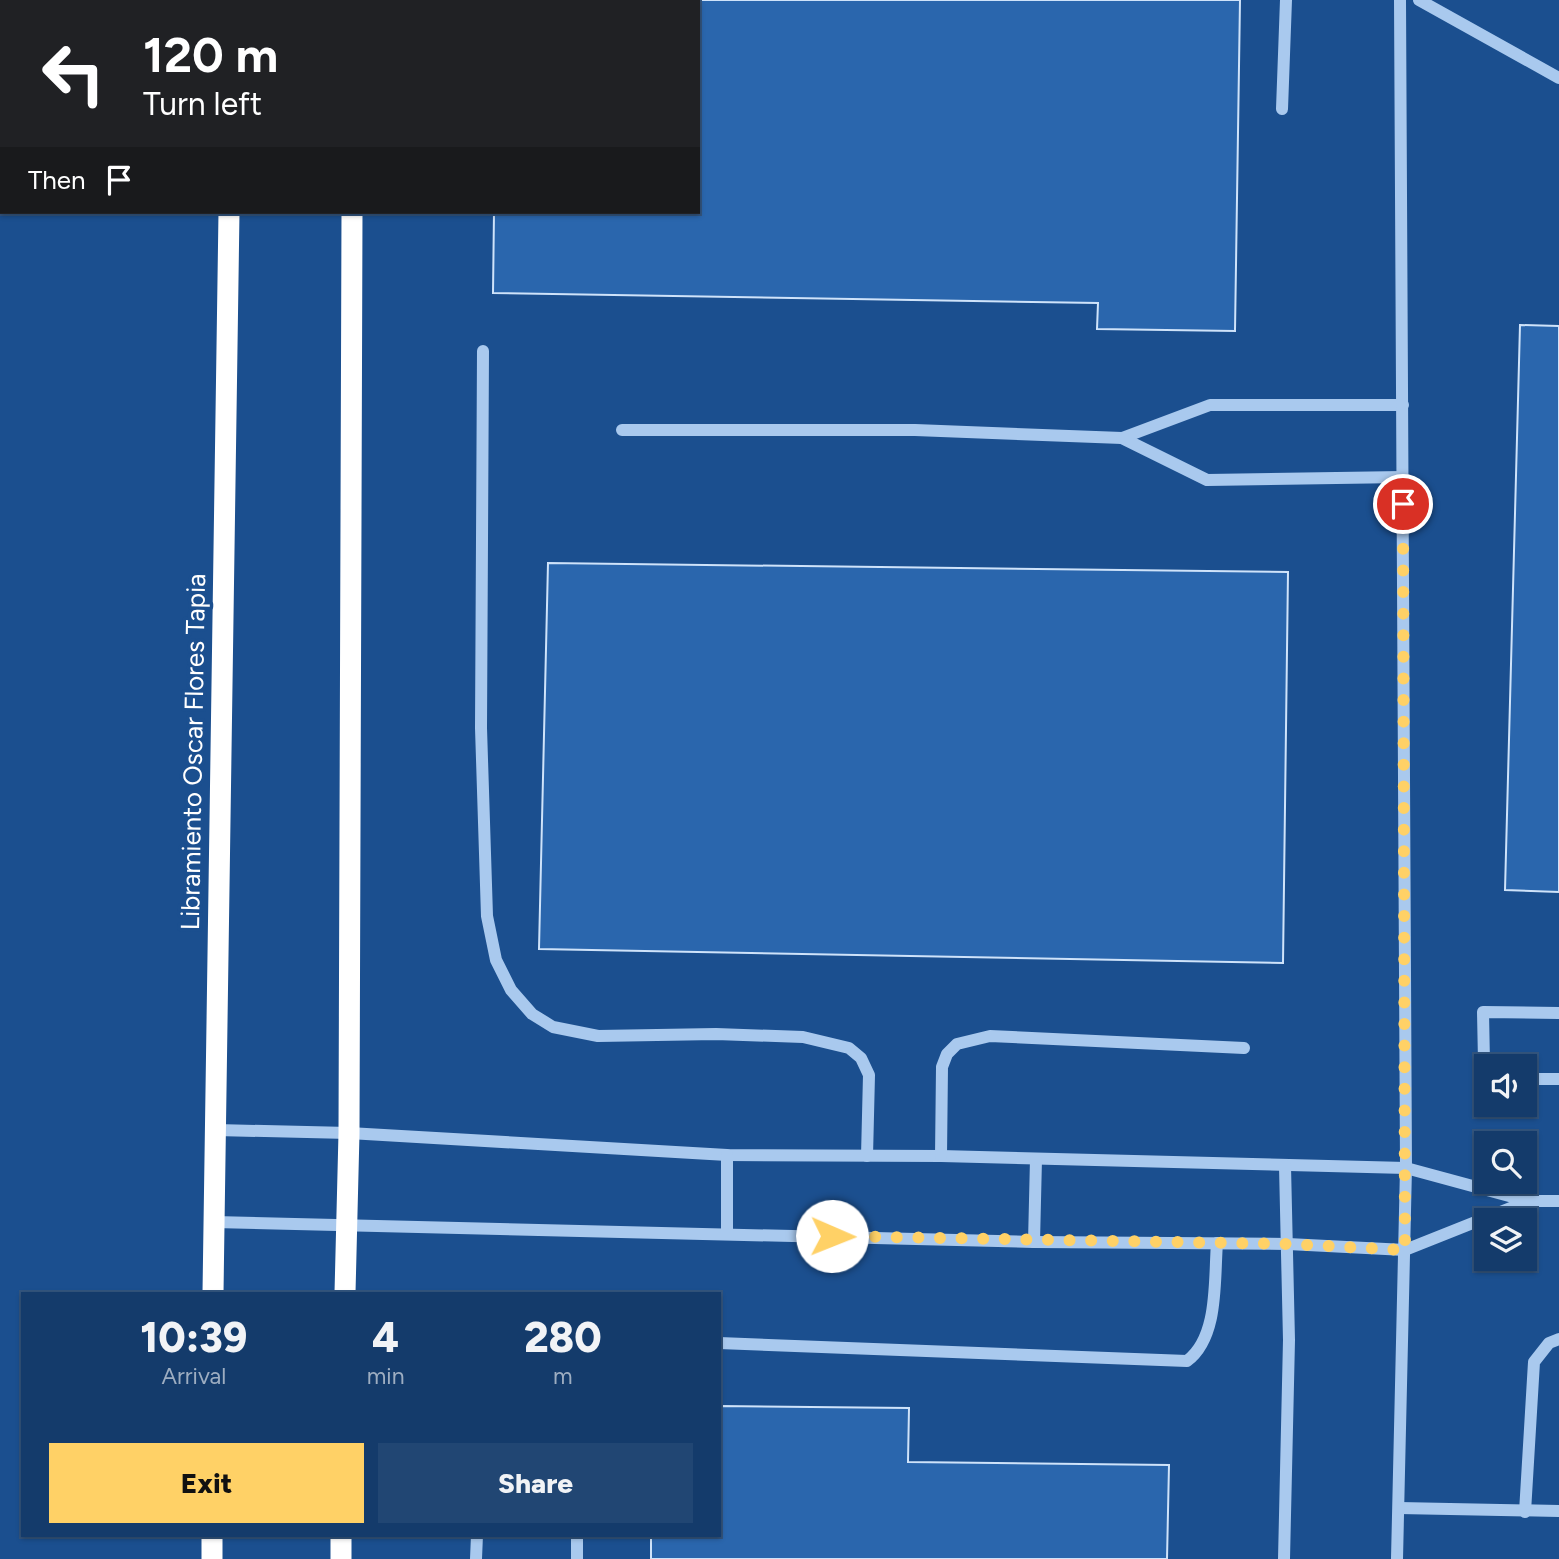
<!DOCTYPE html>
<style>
body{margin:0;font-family:Figtree,sans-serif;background:#214673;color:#f1f3f6;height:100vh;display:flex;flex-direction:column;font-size:26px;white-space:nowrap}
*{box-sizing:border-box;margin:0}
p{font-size:23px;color:#9dadc1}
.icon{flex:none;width:38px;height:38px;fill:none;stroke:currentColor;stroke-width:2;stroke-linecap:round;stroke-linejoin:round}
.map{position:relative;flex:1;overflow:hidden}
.side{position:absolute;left:21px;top:1292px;width:700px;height:245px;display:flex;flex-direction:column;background:#143b6b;border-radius:0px;box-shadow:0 2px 5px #0004,0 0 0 2px #33557e}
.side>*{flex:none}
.guide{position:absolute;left:0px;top:0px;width:700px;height:214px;box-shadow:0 2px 5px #0004,0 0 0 2px #33557e;background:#202124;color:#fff;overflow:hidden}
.controls{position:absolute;left:1474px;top:1054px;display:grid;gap:14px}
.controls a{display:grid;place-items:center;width:63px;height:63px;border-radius:0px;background:#143b6b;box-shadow:0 2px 5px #0004,0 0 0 2px #33557e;font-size:35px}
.pin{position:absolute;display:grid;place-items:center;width:60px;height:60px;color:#fff;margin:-30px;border:4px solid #fff;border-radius:50%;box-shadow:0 2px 7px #0007}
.me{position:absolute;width:77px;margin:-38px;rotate:91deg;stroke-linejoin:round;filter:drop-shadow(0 0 5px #0008)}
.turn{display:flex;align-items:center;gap:24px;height:147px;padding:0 28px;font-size:32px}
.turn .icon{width:91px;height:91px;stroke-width:2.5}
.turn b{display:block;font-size:49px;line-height:60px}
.then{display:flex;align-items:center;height:66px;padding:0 28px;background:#0003;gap:14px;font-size:26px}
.eta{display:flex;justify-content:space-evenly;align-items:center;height:119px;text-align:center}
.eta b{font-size:42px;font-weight:800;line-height:49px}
.button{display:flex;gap:14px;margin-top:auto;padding:14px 28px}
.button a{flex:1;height:80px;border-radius:0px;background:#ffd166;color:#111;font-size:28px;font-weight:800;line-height:80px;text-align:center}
.button a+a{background:#214673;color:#f1f3f6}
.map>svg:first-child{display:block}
.building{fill:#2a66ad;stroke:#cfe3fa;stroke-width:2}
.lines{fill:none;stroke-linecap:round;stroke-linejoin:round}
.minor{stroke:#a9c9ee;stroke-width:12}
.highway{stroke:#fff;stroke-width:21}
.route{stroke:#ffd166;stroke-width:12;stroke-dasharray:0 21.6}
.labels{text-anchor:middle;stroke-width:7;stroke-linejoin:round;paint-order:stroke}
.street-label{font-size:26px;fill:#fff;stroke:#1b4f8f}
</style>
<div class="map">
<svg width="1559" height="1559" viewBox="0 0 1559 1559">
<rect width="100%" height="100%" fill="#1b4f8f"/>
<g class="building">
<polygon points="497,0 1240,0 1235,331 1097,329 1098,303 493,293 494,212 698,212 698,2"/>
<polygon points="1520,325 1559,326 1559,892 1505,890"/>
<polygon points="548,563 1288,572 1283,963 539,949"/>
<polygon points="719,1406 909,1408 908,1462 1169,1465 1167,1559 651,1559 651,1535 719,1535"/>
</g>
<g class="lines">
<g class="minor">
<polyline points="1419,0 1559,78"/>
<polyline points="1282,109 1286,0"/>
<polyline points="483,351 481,728 487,916 496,960 511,990 532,1014 553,1027 598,1036 716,1034 803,1037 849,1048 861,1058 869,1075 867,1156"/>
<polyline points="622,430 915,430 1122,438 1210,405 1403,405"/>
<polyline points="1122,438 1207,480 1403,477"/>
<polyline points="1488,1066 1484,1062 1483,1012 1559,1013"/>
<polyline points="1524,1079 1559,1079"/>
<polyline points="216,1130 349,1133 727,1155 941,1156 1406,1168 1528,1201 1559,1201"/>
<polyline points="727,1155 727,1234"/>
<polyline points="941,1156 942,1067 947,1054 957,1044 990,1036 1244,1048"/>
<polyline points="214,1222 1034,1242 1288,1244 1405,1250 1528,1201"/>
<polyline points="1034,1242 1036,1159"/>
<path d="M719,1343L1187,1361C1219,1337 1214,1280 1217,1243"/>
<polyline points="1399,1508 1559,1511"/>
<polyline points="1525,1512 1534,1362 1549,1343 1559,1339"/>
<polyline points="476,1559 477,1535"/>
<polyline points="577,1559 577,1535"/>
<polyline points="1284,1559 1289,1340 1285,1166"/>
<polyline points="1397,1559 1406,1168 1400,0"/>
</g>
<g class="highway">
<polyline points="233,2 233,0"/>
<polyline points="356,2 356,0"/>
<polyline points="213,1293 229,212"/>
<polyline points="345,1293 349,1133 352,212"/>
<polyline points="212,1559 212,1535"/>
<polyline points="341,1559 341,1535"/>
</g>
</g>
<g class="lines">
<polyline class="route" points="832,1236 1288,1244 1405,1250 1403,504"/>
</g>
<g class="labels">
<g class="street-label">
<text transform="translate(193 752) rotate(-89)" y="9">Libramiento Oscar Flores Tapia</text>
</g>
</g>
</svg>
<div class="controls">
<a><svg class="icon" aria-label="sound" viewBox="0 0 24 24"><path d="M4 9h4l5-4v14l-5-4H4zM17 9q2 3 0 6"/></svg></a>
<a><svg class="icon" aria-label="search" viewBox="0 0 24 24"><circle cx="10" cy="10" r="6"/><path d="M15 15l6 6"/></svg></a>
<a><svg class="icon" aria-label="layers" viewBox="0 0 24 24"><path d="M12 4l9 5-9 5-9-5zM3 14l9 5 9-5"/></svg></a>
</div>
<div class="pin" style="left:1403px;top:504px;background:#d93025"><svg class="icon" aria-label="arrive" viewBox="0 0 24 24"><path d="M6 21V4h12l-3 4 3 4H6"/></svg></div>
<svg class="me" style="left:832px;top:1236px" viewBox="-20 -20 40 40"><circle r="19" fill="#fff"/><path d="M0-13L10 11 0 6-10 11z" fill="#ffd166"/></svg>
<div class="guide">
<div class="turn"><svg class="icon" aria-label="left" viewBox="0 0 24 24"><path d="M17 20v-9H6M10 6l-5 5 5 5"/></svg><div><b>120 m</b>Turn left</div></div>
<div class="then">Then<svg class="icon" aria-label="arrive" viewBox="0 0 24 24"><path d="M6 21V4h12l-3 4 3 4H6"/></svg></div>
</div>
<section class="side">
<div class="eta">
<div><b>10:39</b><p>Arrival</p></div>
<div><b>4</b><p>min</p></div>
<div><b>280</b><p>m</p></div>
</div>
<div class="button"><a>Exit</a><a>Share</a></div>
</section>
</div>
